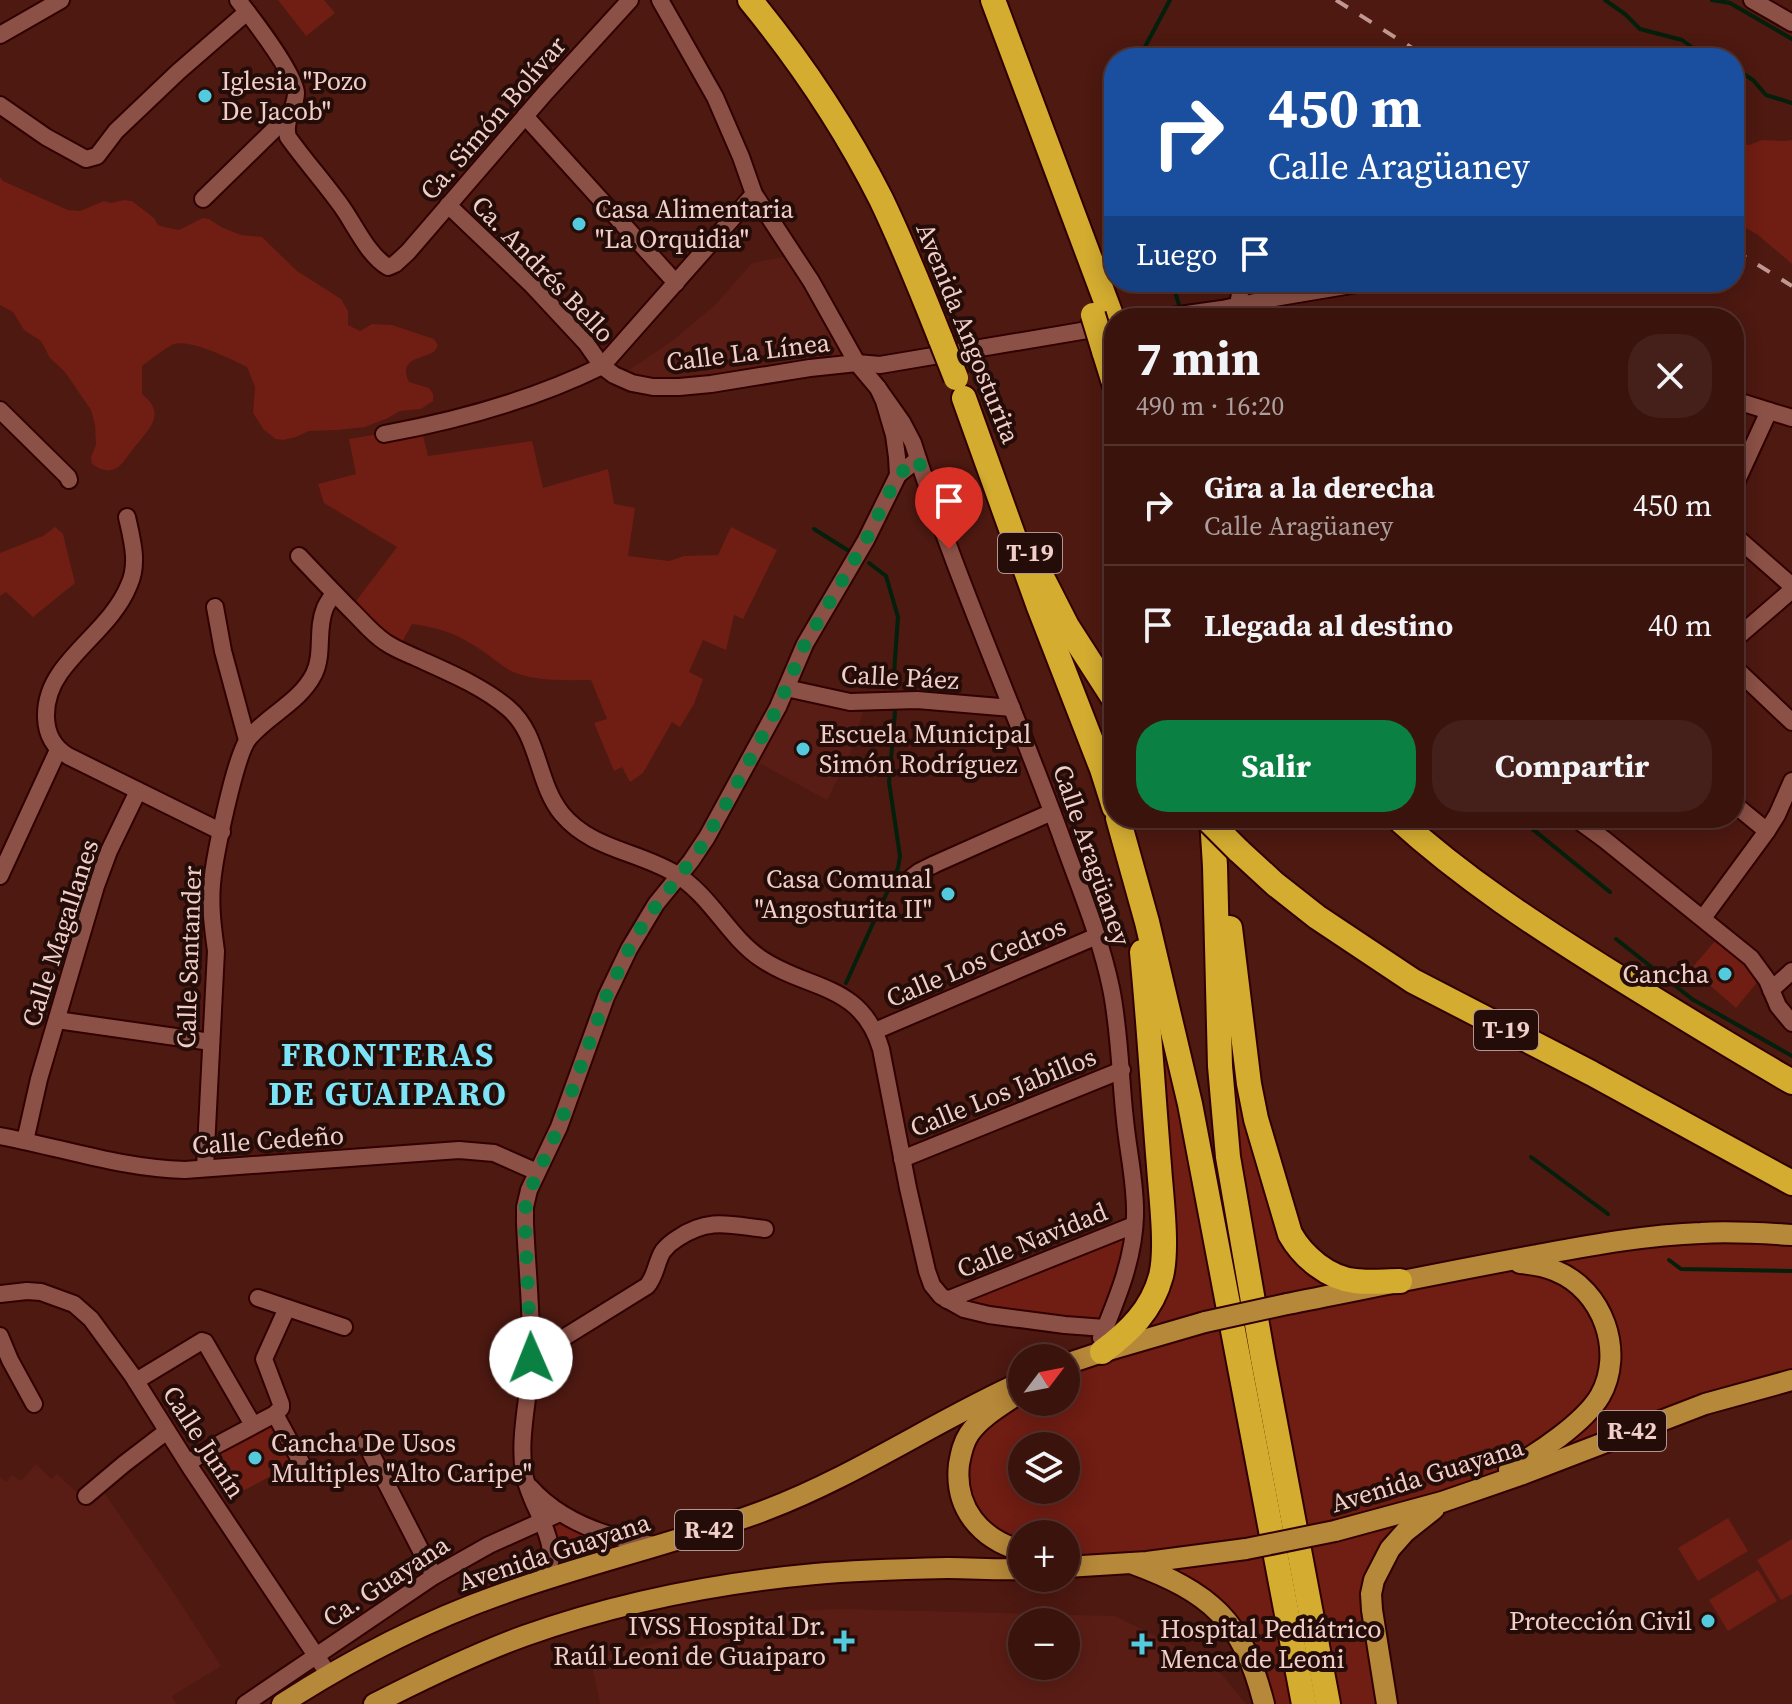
<!DOCTYPE html>
<html lang="es">
<meta charset="utf-8">
<style>
body{margin:0;font-family:"Source Serif 4",serif;background:#45201b;color:#f1f3f6;height:100vh;display:flex;flex-direction:column;font-size:30px;white-space:nowrap}
*{box-sizing:border-box;margin:0}
p{font-size:26px;color:#ab9e9d}
.icon{flex:none;width:44px;height:44px;fill:none;stroke:currentColor;stroke-width:2;stroke-linecap:round;stroke-linejoin:round}
.map{position:relative;flex:1;overflow:hidden}
.sheet{position:absolute;left:1104px;top:308px;width:640px;height:520px;display:flex;flex-direction:column;background:#3a130d;border-radius:32px;box-shadow:0 4px 20px #0003,0 0 0 2px #54322e}
.sheet>*{flex:none}
.hud{position:absolute;left:1104px;top:48px;width:640px;height:244px;border-radius:32px;box-shadow:0 4px 20px #0003,0 0 0 2px #54322e;background:#1a4fa0;color:#fff;overflow:hidden}
.needle{width:52px;rotate:58deg}
.fabs{position:absolute;left:1008px;top:1344px;display:grid;gap:16px}
.fabs a{display:grid;place-items:center;width:72px;height:72px;border-radius:50%;background:#3a130d;box-shadow:0 4px 20px #0003,0 0 0 2px #54322e;font-size:40px}
.pin{position:absolute;display:grid;place-items:center;width:68px;height:68px;color:#fff;margin:-82px -34px;border-radius:50% 50% 50% 0;rotate:-45deg;box-shadow:0 0 8px #0007}
.pin .icon{rotate:45deg}
.me{position:absolute;width:88px;margin:-44px;rotate:359deg;stroke-linejoin:round;filter:drop-shadow(0 0 6px #0008)}
.turn{display:flex;align-items:center;gap:28px;height:168px;padding:0 32px;font-size:36px}
.turn .icon{width:104px;height:104px;stroke-width:2.5}
.turn b{display:block;font-size:56px;line-height:68px}
.then{display:flex;align-items:center;height:76px;padding:0 32px;background:#0003;gap:16px;font-size:30px}
.round{display:grid;place-items:center;flex:none;width:84px;height:84px;border-radius:32px;background:#45201b}
.head{display:flex;align-items:center;justify-content:space-between;height:136px;padding:0 32px}
h1{font-size:48px;font-weight:700;line-height:60px}
.cta{display:flex;gap:16px;margin-top:auto;padding:16px 32px}
.cta a{flex:1;height:92px;border-radius:32px;background:#0b8043;color:#fff;font-size:32px;font-weight:700;line-height:92px;text-align:center}
.cta a+a{background:#45201b;color:#f1f3f6}
ul{padding:0;list-style:none}
li{display:flex;align-items:center;gap:24px;height:120px;padding:0 32px;border-top:2px solid #54322e}
li div{flex:1}
li b{display:block;font-size:30px}
li em{font-style:normal}
.map>svg:first-child{display:block}
.built{fill:#5a1d15;fill-rule:evenodd}
.green{fill:#701d13;fill-rule:evenodd}
.lines{fill:none;stroke-linecap:round;stroke-linejoin:round}
.stream{stroke:#041f0c;stroke-width:4}
.street-casing{stroke:#310000;stroke-width:20}
.primary-casing{stroke:#310000;stroke-width:24}
.highway-casing{stroke:#310000;stroke-width:28}
.street{stroke:#8b5146;stroke-width:16}
.primary{stroke:#b68839;stroke-width:20}
.highway{stroke:#d3ac30;stroke-width:24}
.rail{stroke:#c09791;stroke-width:4;stroke-dasharray:14 14;stroke-linecap:butt}
.primary-bridge-casing{stroke:#310000;stroke-width:24;stroke-linecap:butt}
.highway-bridge-casing{stroke:#310000;stroke-width:28;stroke-linecap:butt}
.primary-bridge{stroke:#b68839;stroke-width:20}
.highway-bridge{stroke:#d3ac30;stroke-width:24}
.route{stroke:#0b8043;stroke-width:14;stroke-dasharray:0 25.2}
.poi-dot{fill:#54cade;stroke:#240d09;stroke-width:3}
.labels{text-anchor:middle;stroke-width:8;stroke-linejoin:round;paint-order:stroke}
.shield{fill:#240d09;stroke:#b4948f;stroke-width:2}
.shield-label{font-size:24px;font-weight:bold;fill:#f1cec8}
.poi-label{font-size:26px;fill:#f1cec8;stroke:#240d09;text-anchor:start}
.street-label{font-size:26px;fill:#f1cec8;stroke:#240d09}
.district-label{font-size:34px;font-weight:bold;letter-spacing:2px;fill:#7ce4f7;stroke:#240d09}
</style>
<div class="map">
<svg width="1792" height="1704" viewBox="0 0 1792 1704">
<rect width="100%" height="100%" fill="#4d1911"/>
<g class="built">
<polygon points="794,255 857,363 711,384 619,377 672,341 695,322 717,303 752,263"/>
<polygon points="786,688 866,702 850,754 827,800 750,758"/>
<polygon points="36,1464 51,1479 57,1474 88,1503 102,1490 173,1592 221,1666 172,1696 176,1704 0,1704 0,1478 7,1482 12,1475 21,1481"/>
<path d="M839,1609L1115,1616L1214,1665L1246,1704H600L591,1659L790,1611ZM1066,1622V1666H1022V1622Z"/>
</g>
<g class="green">
<polygon points="278,0 324,0 335,13 306,36"/>
<polygon points="1762,140 1784,141 1792,140 1792,264 1758,235 1734,221 1734,142 1749,145"/>
<path d="M0,177L3,181L68,210L80,211L104,201L111,203L124,200L132,201L154,218L158,225L164,227L179,230L203,218L209,219L221,227L241,235L262,237L297,271L341,299L348,311V325L360,331L372,324L392,325L434,339L438,345L435,351C421,360 398,358 409,382L429,388L433,394V401L421,409L400,411L388,418L365,427L337,430L309,431L296,437L283,440L276,439L264,430L253,413L255,387L247,367C231,359 191,339 174,344C171,344 147,362 142,366V394C165,412 152,426 138,443C124,458 118,482 92,464L91,457L96,445L95,425L91,410L65,372L50,358L41,341L24,330L13,312L0,305Z"/>
<path d="M421,427L428,456L532,441L543,488L608,469L614,504L635,508L628,556L669,561L684,556L718,555L731,527L777,550L743,619L734,615L726,650L703,640L689,672L703,679L694,704L680,727L672,722L643,773L630,782L622,767L614,771L594,723L607,719L591,680C565,680 535,682 511,671C499,664 488,654 475,646C453,632 438,628 412,624L398,649L350,609L397,547L324,503L318,484L356,474L349,439Z"/>
<polygon points="55,527 63,534 75,583 33,617 6,592 0,596 0,553 43,536"/>
<polygon points="1213,818 1229,913 1238,1001 1290,1218 1321,1258 1368,1278 1554,1252 1792,1235 1792,1380 1442,1502 1374,1580 1387,1704 1328,1704 1235,1206"/>
<path d="M1133,870L1304,1704H1264L1238,1635L1174,1579L1066,1559V1534H1022V1551L971,1518L964,1444L1022,1392V1402H1066V1368L1155,1293L1146,994ZM1022,1446H1066V1490H1022Z"/>
<polygon points="1715,941 1760,979 1736,1008 1691,969"/>
<polygon points="1134,1225 1105,1328 951,1303"/>
<polygon points="274,1422 296,1463 237,1494 215,1453"/>
<polygon points="543,1498 559,1509 657,1546 545,1576"/>
<polygon points="1728,1518 1748,1551 1698,1581 1678,1548"/>
<polygon points="1792,1539 1792,1594 1781,1600 1757,1560"/>
<polygon points="1758,1570 1777,1601 1728,1631 1709,1600"/>
</g>
<g class="lines">
<g class="stream">
<polyline points="1605,0 1625,14 1640,29 1682,40 1700,53 1713,58"/>
<polyline points="1712,0 1730,3 1792,39"/>
<polyline points="1139,58 1170,0"/>
<polyline points="1734,68 1753,80 1766,95 1792,103"/>
<polyline points="1172,282 1180,308"/>
<polyline points="814,529 849,551"/>
<polyline points="869,563 886,576 898,617 893,687"/>
<polyline points="1519,818 1610,892"/>
<polyline points="1616,939 1692,999 1792,1056"/>
<polyline points="846,983 898,868 900,856 889,782 895,712"/>
<polyline points="1531,1157 1608,1214"/>
<polyline points="1669,1260 1681,1269 1792,1271"/>
</g>
<defs>
<g id="street">
<path d="M238,0C252,18 295,73 296,93C296,109 283,120 288,137C305,161 325,183 342,207C356,227 368,255 388,267L395,264L408,252L546,92L630,0"/>
<polyline points="660,0 715,97 741,157 754,194 811,281 857,363 878,388 884,401 894,435 897,457 898,475"/>
<polyline points="1752,0 1792,23"/>
<polyline points="0,35 61,0"/>
<polyline points="0,105 46,137 86,159 97,156 116,131 178,72 247,12"/>
<polyline points="525,116 676,283"/>
<polyline points="203,199 288,116"/>
<polyline points="448,205 532,285 586,343 602,366 614,375 632,383 653,387 679,387 711,384 810,368 857,363 880,365 1105,327"/>
<polyline points="1238,305 1242,282"/>
<polyline points="1158,318 1222,309 1274,298 1369,282"/>
<path d="M878,388L902,422L913,443C955,576 1012,702 1060,833C1078,884 1100,935 1111,988C1120,1032 1120,1076 1125,1120C1128,1152 1136,1184 1135,1216C1134,1259 1117,1299 1101,1338"/>
<polyline points="1734,400 1792,418"/>
<polyline points="0,410 68,477 69,480"/>
<path d="M384,434C460,420 533,400 602,366L754,194"/>
<polyline points="1734,487 1769,411"/>
<path d="M127,517C132,540 139,563 129,585C115,620 81,643 60,673C42,699 38,738 68,756L222,832"/>
<polyline points="1734,535 1792,586"/>
<path d="M299,556C317,575 335,594 354,613C364,623 373,634 385,642C395,649 406,653 417,658C448,672 482,686 508,708C540,735 536,782 562,814C591,849 637,851 674,873C711,895 727,935 760,958C808,991 861,982 881,1049L908,1188L927,1271L932,1285L941,1296L964,1309L989,1315L1065,1325L1105,1328"/>
<polyline points="215,607 223,651 247,740"/>
<polyline points="1734,640 1792,590"/>
<polyline points="1734,667 1792,722"/>
<polyline points="786,688 850,702 917,700 1012,708"/>
<polyline points="1734,804 1767,831"/>
<polyline points="1575,818 1605,840 1751,958 1767,980 1778,1006 1792,1023"/>
<polyline points="0,876 58,750"/>
<polyline points="907,881 919,872 935,864 1052,812"/>
<polyline points="1703,918 1767,831 1777,815 1792,781"/>
<polyline points="1771,990 1792,971"/>
<polyline points="57,1020 211,1042"/>
<polyline points="875,1031 1097,936"/>
<path d="M0,1136C64,1148 119,1168 185,1170L459,1150L494,1153L537,1172"/>
<polyline points="25,1141 39,1079 96,886 109,851 138,791"/>
<polyline points="902,1159 1122,1070"/>
<path d="M205,1168L216,951C213,929 210,907 212,884C214,859 235,755 249,738C268,715 300,702 314,674C324,654 316,629 325,608C327,603 331,598 334,593"/>
<polyline points="0,1294 27,1291 41,1292 74,1304 91,1319 132,1375 190,1467 329,1675"/>
<polyline points="258,1298 344,1327"/>
<polyline points="947,1300 1134,1225"/>
<polyline points="0,1336 10,1360 34,1404"/>
<path d="M531,1358L647,1286C656,1276 656,1262 663,1251C667,1246 673,1241 678,1238C709,1217 730,1225 765,1229"/>
<polyline points="136,1381 202,1341 205,1342 253,1425"/>
<polyline points="275,1414 281,1408 281,1404 264,1359 287,1308"/>
<polyline points="275,1414 302,1464"/>
<polyline points="365,1442 434,1576"/>
<polyline points="188,1463 213,1447 275,1414"/>
<path d="M530,1487C561,1522 609,1538 654,1545"/>
<polyline points="86,1496 124,1464 167,1431"/>
<path d="M540,1581C570,1550 529,1508 524,1473C518,1435 530,1395 531,1357C532,1313 527,1268 525,1223V1207L529,1190L559,1127L606,997L629,949L656,904L691,861L707,837L778,707L805,644L866,540L898,475L918,459"/>
<polyline points="245,1704 434,1576 489,1545 560,1513"/>
</g>
<g id="primary">
<path d="M1287,1304C1368,1288 1450,1271 1532,1256C1587,1246 1644,1235 1701,1233C1731,1231 1762,1233 1792,1235"/>
<polyline points="1066,1364 1102,1352 1205,1322"/>
<path d="M1012,1398C997,1408 979,1419 969,1434C963,1443 961,1453 959,1464C954,1508 980,1539 1022,1551"/>
<path d="M1509,1470C1537,1454 1584,1423 1600,1396C1625,1352 1603,1290 1556,1271C1545,1266 1532,1264 1520,1263"/>
<polyline points="1335,1531 1442,1502 1523,1474 1705,1404 1792,1380"/>
<path d="M1131,1563C1210,1592 1243,1620 1264,1704"/>
<polyline points="1066,1567 1147,1562 1246,1549"/>
<path d="M282,1704C350,1660 423,1622 499,1595C587,1563 679,1543 766,1510C856,1476 935,1421 1022,1382"/>
<path d="M374,1704C423,1679 472,1655 524,1636C617,1603 717,1583 815,1574C859,1570 905,1569 949,1568C973,1568 998,1570 1022,1569"/>
<polyline points="1387,1704 1372,1610 1371,1594 1374,1580 1390,1549 1405,1532 1434,1509"/>
</g>
<g id="highway">
<path d="M750,0C801,62 845,128 881,199C903,245 922,292 941,340"/>
<polyline points="993,0 1114,323"/>
<polyline points="1104,351 1114,383"/>
<polyline points="964,398 1039,607 1102,769 1114,807"/>
<polyline points="1043,579 1067,626 1114,699"/>
<polyline points="1118,818 1147,922 1190,1104 1304,1704"/>
<polyline points="1212,818 1215,866 1220,1066 1228,1157 1263,1359 1328,1704"/>
<path d="M1397,818C1464,879 1538,927 1615,975C1673,1011 1732,1047 1792,1082"/>
<polyline points="1238,850 1275,884 1317,917 1413,981 1591,1073 1792,1183"/>
<path d="M1230,928L1249,1084L1256,1119L1290,1234C1303,1257 1328,1278 1355,1281C1370,1283 1385,1281 1400,1281"/>
<path d="M1102,1352C1129,1332 1152,1310 1161,1276C1168,1248 1161,1196 1159,1166C1153,1094 1149,1023 1142,952"/>
</g>
</defs>
<use href="#street" class="street-casing"/>
<use href="#primary" class="primary-casing"/>
<use href="#highway" class="highway-casing"/>
<use href="#street" class="street"/>
<use href="#primary" class="primary"/>
<use href="#highway" class="highway"/>
<g class="rail">
<polyline points="1336,0 1428,58"/>
<polyline points="1734,250 1792,286"/>
</g>
<defs>
<g id="primary-bridge">
<polyline points="1205,1322 1287,1304"/>
<polyline points="1246,1549 1335,1531"/>
</g>
<g id="highway-bridge">
<polyline points="1093,315 1104,351"/>
<polyline points="941,340 956,378"/>
<polyline points="1206,818 1238,850"/>
</g>
</defs>
<use href="#primary-bridge" class="primary-bridge-casing"/>
<use href="#highway-bridge" class="highway-bridge-casing"/>
<use href="#primary-bridge" class="primary-bridge"/>
<use href="#highway-bridge" class="highway-bridge"/>
</g>
<g class="lines">
<polyline class="route" points="531,1358 525,1223 526,1199 559,1127 606,997 629,949 646,919 698,852 726,804 778,707 805,644 866,540 898,475 918,459 949,549"/>
</g>
<g class="poi-dot">
<circle cx="205" cy="96" r="8"/>
<circle cx="579" cy="224" r="8"/>
<circle cx="803" cy="749" r="8"/>
<circle cx="948" cy="894" r="8"/>
<circle cx="1725" cy="974" r="8"/>
<circle cx="255" cy="1458" r="8"/>
<circle cx="1708" cy="1621" r="8"/>
<path d="M840 1629h8v8h8v8h-8v8h-8v-8h-8v-8h8z"/>
<path d="M1138 1632h8v8h8v8h-8v8h-8v-8h-8v-8h8z"/>
</g>
<g class="labels">
<g class="shield">
<rect x="998" y="533" width="64" height="40" rx="6"/>
<rect x="1474" y="1010" width="64" height="40" rx="6"/>
<rect x="1598" y="1411" width="68" height="40" rx="6"/>
<rect x="675" y="1510" width="68" height="40" rx="6"/>
</g>
<g class="shield-label">
<text x="1030" y="561">T-19</text>
<text x="1506" y="1038">T-19</text>
<text x="1632" y="1439">R-42</text>
<text x="709" y="1538">R-42</text>
</g>
<g class="poi-label">
<text x="221" y="90">Iglesia "Pozo<tspan x="221" dy="30">De Jacob"</tspan></text>
<text x="595" y="218">Casa Alimentaria<tspan x="595" dy="30">"La Orquidia"</tspan></text>
<text x="819" y="743">Escuela Municipal<tspan x="819" dy="30">Simón Rodríguez</tspan></text>
<text x="932" y="888" text-anchor="end">Casa Comunal<tspan x="932" dy="30">"Angosturita II"</tspan></text>
<text x="1709" y="983" text-anchor="end">Cancha</text>
<text x="271" y="1452">Cancha De Usos<tspan x="271" dy="30">Multiples "Alto Caripe"</tspan></text>
<text x="1692" y="1630" text-anchor="end">Protección Civil</text>
<text x="826" y="1635" text-anchor="end">IVSS Hospital Dr.<tspan x="826" dy="30">Raúl Leoni de Guaiparo</tspan></text>
<text x="1160" y="1638">Hospital Pediátrico<tspan x="1160" dy="30">Menca de Leoni</tspan></text>
</g>
<g class="street-label">
<text transform="translate(493 118) rotate(-49)" y="9">Ca. Simón Bolívar</text>
<text transform="translate(543 269) rotate(46)" y="9">Ca. Andrés Bello</text>
<text transform="translate(968 333) rotate(68)" y="9">Avenida Angosturita</text>
<text transform="translate(748 352) rotate(-7)" y="9">Calle La Línea</text>
<text transform="translate(900 677) rotate(3)" y="9">Calle Páez</text>
<text transform="translate(1092 855) rotate(71)" y="9">Calle Aragüaney</text>
<text transform="translate(60 933) rotate(-72)" y="9">Calle Magallanes</text>
<text transform="translate(189 957) rotate(-88)" y="9">Calle Santander</text>
<text transform="translate(976 962) rotate(-23)" y="9">Calle Los Cedros</text>
<text transform="translate(1003 1092) rotate(-22)" y="9">Calle Los Jabillos</text>
<text transform="translate(268 1140) rotate(-4)" y="9">Calle Cedeño</text>
<text transform="translate(1032 1240) rotate(-22)" y="9">Calle Navidad</text>
<text transform="translate(204 1442) rotate(57)" y="9">Calle Junín</text>
<text transform="translate(1427 1475) rotate(-17)" y="9">Avenida Guayana</text>
<text transform="translate(554 1552) rotate(-18)" y="9">Avenida Guayana</text>
<text transform="translate(386 1581) rotate(-33)" y="9">Ca. Guayana</text>
</g>
<g class="district-label">
<text x="388" y="1066">FRONTERAS<tspan x="388" dy="39">DE GUAIPARO</tspan></text>
</g>
</g>
</svg>
<div class="fabs">
<a><svg class="needle" viewBox="-14 -14 28 28"><path d="M0-13l5 13h-10z" fill="#e53935"/><path d="M0 13l5-13h-10z" fill="#ab9e9d"/></svg></a>
<a><svg class="icon" aria-label="layers" viewBox="0 0 24 24"><path d="M12 4l9 5-9 5-9-5zM3 14l9 5 9-5"/></svg></a>
<a>+</a>
<a>−</a>
</div>
<div class="pin" style="left:949px;top:549px;background:#d93025"><svg class="icon" aria-label="arrive" viewBox="0 0 24 24"><path d="M6 21V4h12l-3 4 3 4H6"/></svg></div>
<svg class="me" style="left:531px;top:1358px" viewBox="-20 -20 40 40"><circle r="19" fill="#fff"/><path d="M0-13L10 11 0 6-10 11z" fill="#0b8043"/></svg>
<div class="hud">
<div class="turn"><svg class="icon" aria-label="right" viewBox="0 0 24 24"><path d="M7 20v-9h11M14 6l5 5-5 5"/></svg><div><b>450 m</b>Calle Aragüaney</div></div>
<div class="then">Luego<svg class="icon" aria-label="arrive" viewBox="0 0 24 24"><path d="M6 21V4h12l-3 4 3 4H6"/></svg></div>
</div>
<section class="sheet">
<div class="head"><div><h1>7 min</h1><p>490 m · 16:20</p></div><a class="round"><svg class="icon" aria-label="close" viewBox="0 0 24 24"><path d="M6 6l12 12M18 6L6 18"/></svg></a></div>
<ul>
<li><svg class="icon" aria-label="right" viewBox="0 0 24 24"><path d="M7 20v-9h11M14 6l5 5-5 5"/></svg><div><b>Gira a la derecha</b><p>Calle Aragüaney</p></div><em>450 m</em></li>
<li><svg class="icon" aria-label="arrive" viewBox="0 0 24 24"><path d="M6 21V4h12l-3 4 3 4H6"/></svg><div><b>Llegada al destino</b></div><em>40 m</em></li>
</ul>
<div class="cta"><a>Salir</a><a>Compartir</a></div>
</section>
</div>
